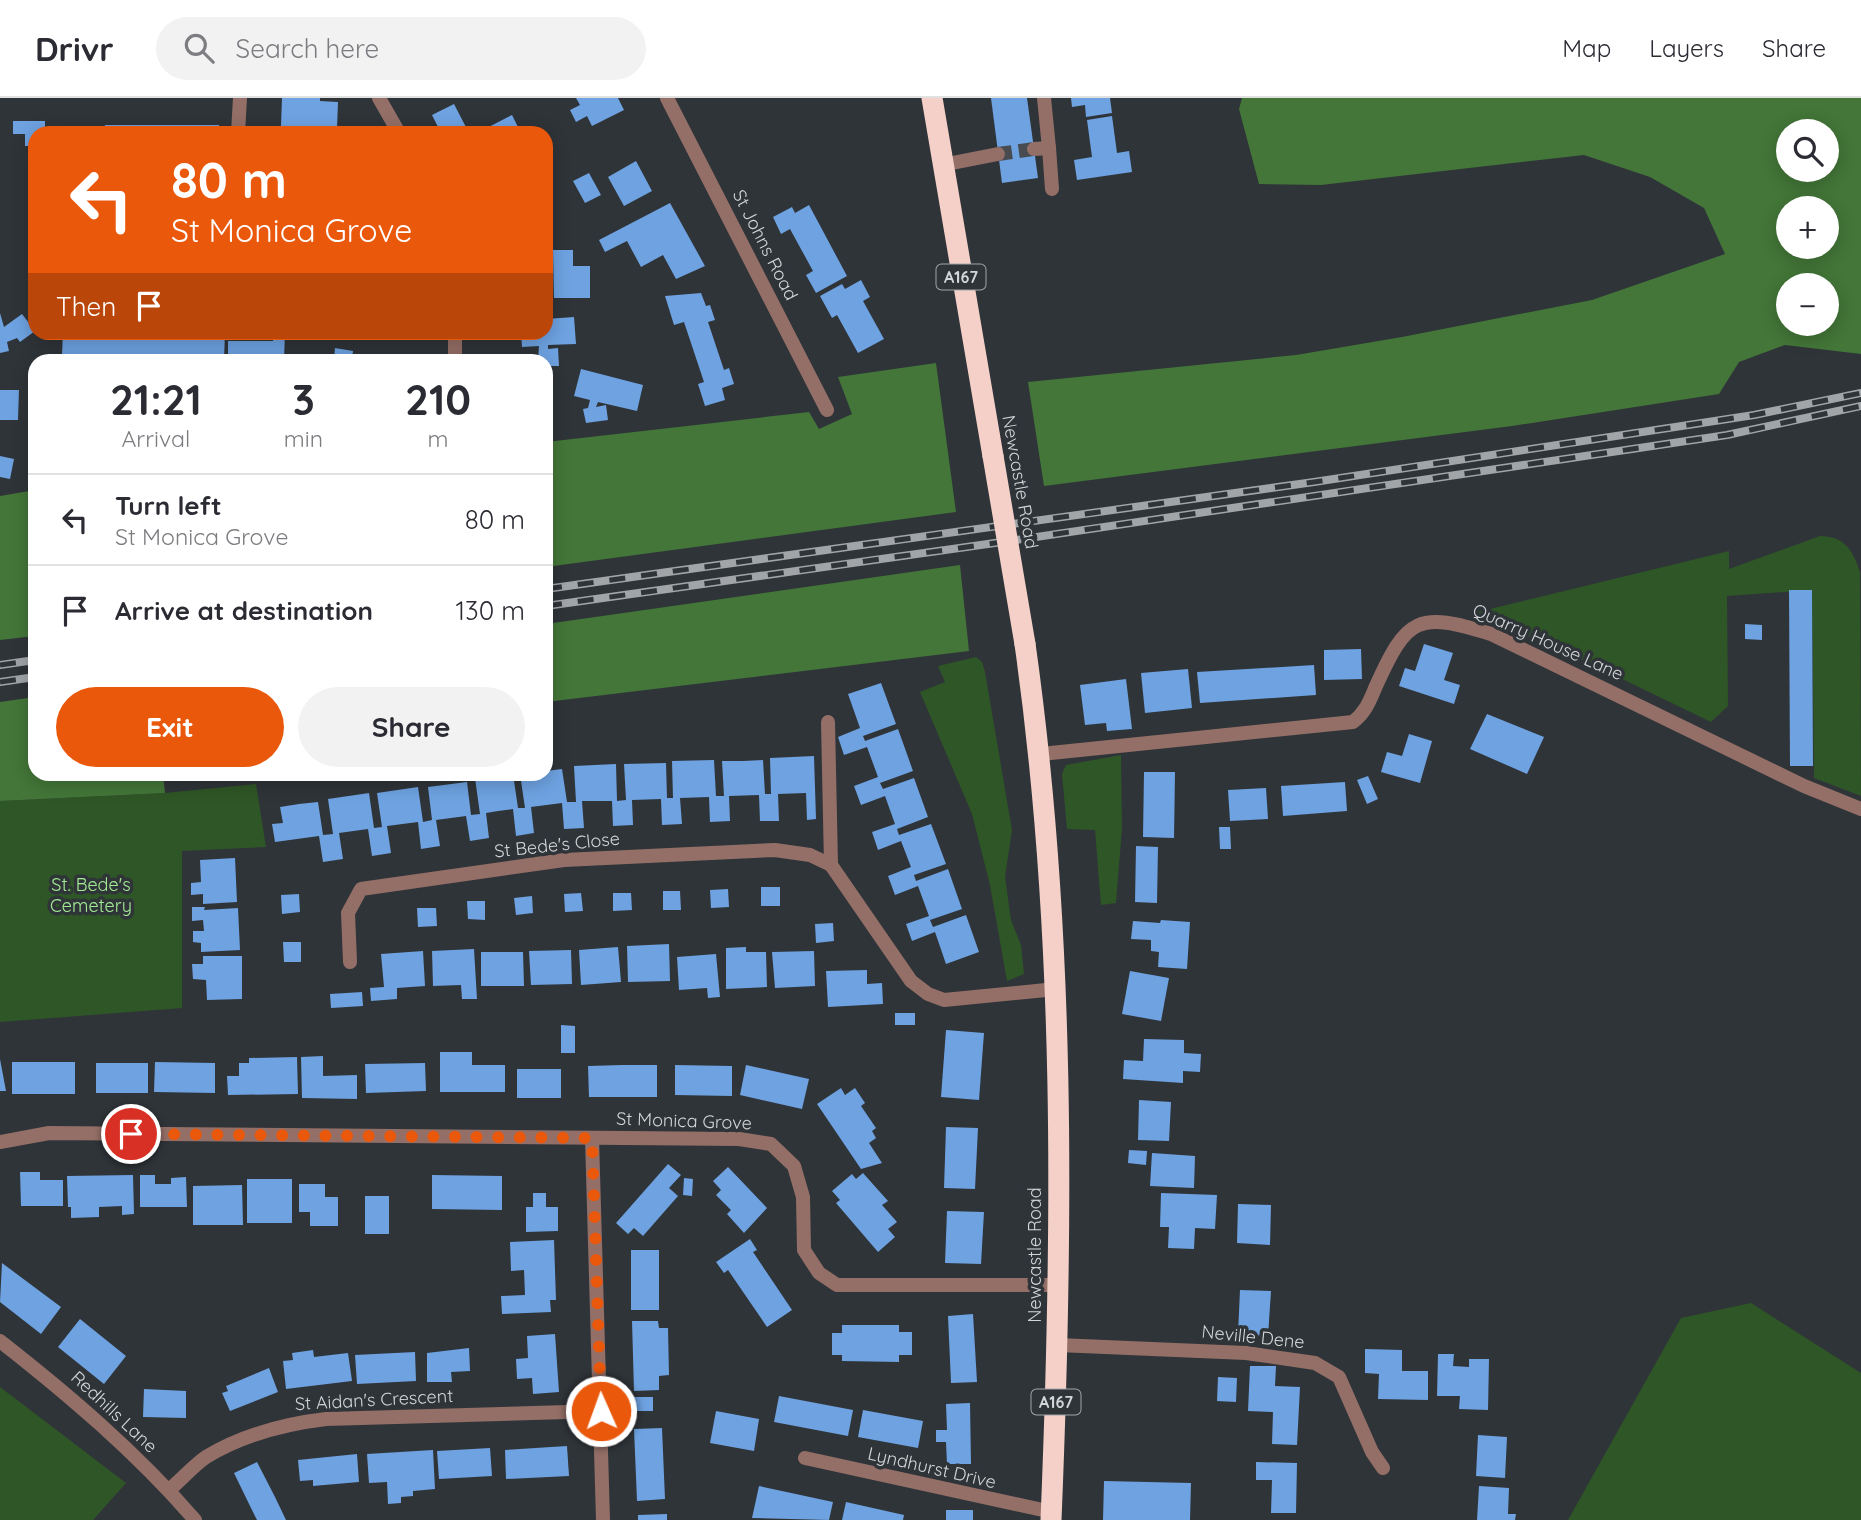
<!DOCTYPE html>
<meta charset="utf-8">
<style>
body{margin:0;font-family:Quicksand,sans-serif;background:#f2f2f3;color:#2b2b33;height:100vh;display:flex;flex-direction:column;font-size:26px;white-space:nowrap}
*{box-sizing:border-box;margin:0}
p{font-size:23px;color:#7c7c81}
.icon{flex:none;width:38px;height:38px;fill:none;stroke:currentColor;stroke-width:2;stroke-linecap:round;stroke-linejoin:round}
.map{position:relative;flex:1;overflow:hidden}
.sheet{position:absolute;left:28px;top:256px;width:525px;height:427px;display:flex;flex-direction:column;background:#fff;border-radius:21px;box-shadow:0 4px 18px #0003}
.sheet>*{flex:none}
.top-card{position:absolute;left:28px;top:28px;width:525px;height:214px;border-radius:21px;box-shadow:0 4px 18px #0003;background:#ea580c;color:#fff;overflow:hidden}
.buttons{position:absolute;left:1776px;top:21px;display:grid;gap:14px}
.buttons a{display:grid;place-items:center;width:63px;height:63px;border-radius:50%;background:#fff;box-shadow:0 4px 18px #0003;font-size:35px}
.pin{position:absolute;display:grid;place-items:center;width:60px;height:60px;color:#fff;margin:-30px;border:4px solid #fff;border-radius:50%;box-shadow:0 2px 7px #0007}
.me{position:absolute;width:77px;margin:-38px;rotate:358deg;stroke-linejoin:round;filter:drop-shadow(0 0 5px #0008)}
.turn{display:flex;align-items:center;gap:24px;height:147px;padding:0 28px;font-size:32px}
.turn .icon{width:91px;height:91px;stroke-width:2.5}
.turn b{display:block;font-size:49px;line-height:60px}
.then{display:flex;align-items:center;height:66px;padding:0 28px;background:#0003;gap:14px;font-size:26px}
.eta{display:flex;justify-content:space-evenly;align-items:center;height:119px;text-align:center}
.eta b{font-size:42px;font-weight:700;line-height:49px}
.primary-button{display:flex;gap:14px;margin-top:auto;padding:14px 28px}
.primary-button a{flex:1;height:80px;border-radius:42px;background:#ea580c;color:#fff;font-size:28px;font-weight:700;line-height:80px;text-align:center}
.primary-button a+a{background:#f2f2f3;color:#2b2b33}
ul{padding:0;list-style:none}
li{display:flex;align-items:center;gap:21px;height:91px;padding:0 28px;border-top:2px solid #e1e1e2}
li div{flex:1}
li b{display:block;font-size:26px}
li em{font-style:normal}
header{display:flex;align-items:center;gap:42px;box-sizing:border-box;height:98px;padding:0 35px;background:#fff;border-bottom:2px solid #e1e1e2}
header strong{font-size:33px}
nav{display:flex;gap:38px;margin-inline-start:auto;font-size:24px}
.search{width:490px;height:63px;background:#f2f2f3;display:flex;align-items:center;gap:18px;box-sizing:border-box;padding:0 24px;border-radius:38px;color:#7c7c81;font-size:26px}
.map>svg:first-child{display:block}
.green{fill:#2f5626}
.forest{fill:#437638;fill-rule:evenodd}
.building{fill:#6ea2e1}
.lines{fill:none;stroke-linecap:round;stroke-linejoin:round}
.street-tunnel{stroke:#484c51;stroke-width:14;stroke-dasharray:14 7;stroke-linecap:butt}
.street{stroke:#946f67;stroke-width:14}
.highway{stroke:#f5d0c8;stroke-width:21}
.rail-casing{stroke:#a1a5a8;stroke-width:8}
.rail{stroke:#2f3439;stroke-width:5;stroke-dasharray:16;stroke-linecap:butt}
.highway-bridge{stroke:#f5d0c8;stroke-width:21}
.route{stroke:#ea580c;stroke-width:12;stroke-dasharray:0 21.6}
.labels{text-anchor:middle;stroke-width:7;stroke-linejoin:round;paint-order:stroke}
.shield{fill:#2f3439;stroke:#a2a5a9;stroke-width:2}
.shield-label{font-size:16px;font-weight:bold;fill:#d3d6d9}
.street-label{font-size:18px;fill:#d3d6d9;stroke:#2f3439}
.park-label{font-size:18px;fill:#a2eb92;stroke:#2f3439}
</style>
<header>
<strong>Drivr</strong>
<div class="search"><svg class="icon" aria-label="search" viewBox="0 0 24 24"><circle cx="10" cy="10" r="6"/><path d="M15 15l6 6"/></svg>Search here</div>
<nav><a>Map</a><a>Layers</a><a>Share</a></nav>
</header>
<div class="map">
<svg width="1861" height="1422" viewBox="0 0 1861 1422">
<rect width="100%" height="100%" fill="#2f3439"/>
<g class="green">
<path d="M1820,438C1844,438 1853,452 1860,474L1861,698L1814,680L1812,492L1727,498L1728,608L1711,624L1585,563L1474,515L1729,453V471Z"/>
<polygon points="976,559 982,564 985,574 1012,732 1005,779 1011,822 1021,847 1024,876 1007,883 990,787 972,716 920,594 945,584 938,568"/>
<polygon points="1121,657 1122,730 1116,805 1101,807 1095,732 1067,731 1062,676 1066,667"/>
<polygon points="256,686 266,749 182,753 182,910 0,924 0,703 165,695"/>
<polygon points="1751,1205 1861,1275 1861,1422 1568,1422 1681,1220"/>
<polygon points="0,1289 126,1385 93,1422 0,1422"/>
</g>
<g class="forest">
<path d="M1242,0H1861V256L1785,247L1739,264L1719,296L1512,328L1044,388L1028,284L1296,257L1402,239L1592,202L1725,156L1704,110L1650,79L1584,57L1321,87L1259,86L1239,11ZM1788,33H1827V72H1788ZM1788,110H1827V149H1788ZM1788,187H1827V226H1788Z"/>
<polygon points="936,265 956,414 546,469 546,344 809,314 819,331 852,316 838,279"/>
<polygon points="35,392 35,538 0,542 0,398"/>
<polygon points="960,467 969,553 546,604 546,526"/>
<polygon points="35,599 35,676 163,676 165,695 0,703 0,604"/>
</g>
<g class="building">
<polygon points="282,0 320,0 320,3 338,4 337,31 281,28"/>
<polygon points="576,0 618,0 624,12 592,28 587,18 576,24 570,12 580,7"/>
<polygon points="991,0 1027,0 1038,80 1002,85"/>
<polygon points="1071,0 1110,0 1112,15 1086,19 1085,7 1072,9"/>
<polygon points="454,6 469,35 441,35 432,17"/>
<polygon points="512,17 518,29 507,35 477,35"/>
<polygon points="1112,18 1117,55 1129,53 1132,74 1077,82 1074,62 1092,59 1087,22"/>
<polygon points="13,23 45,23 45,31 56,31 55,35 35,35 35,48 25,48 25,36 13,36"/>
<polygon points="105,27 219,27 219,35 104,35"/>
<polygon points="636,63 652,93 624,108 608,79"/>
<polygon points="589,75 601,97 585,105 573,83"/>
<polygon points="670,105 705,168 676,181 663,157 641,169 627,143 605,154 599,142"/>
<polygon points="809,107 847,178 816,195 806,177 813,173 790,131 781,136 773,119 792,109 795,115"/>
<polygon points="553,152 573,152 573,168 590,168 590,200 554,200"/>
<polygon points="861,182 870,199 863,203 884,241 858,255 837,217 832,220 820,198 842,186 845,191"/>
<polygon points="701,195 706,208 710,207 715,222 708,224 724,272 729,270 734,286 722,290 725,302 705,308 698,286 704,284 684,224 674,227 665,198"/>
<polygon points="0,215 4,229 22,216 35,233 20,244 17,240 7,244 9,253 0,255"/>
<polygon points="574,219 576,246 548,247 548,251 558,250 559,268 546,268 546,262 538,262 539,248 522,249 521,234 546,234 546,221"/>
<polygon points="63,234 147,234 147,238 162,239 162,234 225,234 224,262 62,257"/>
<polygon points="273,234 285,234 284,262 228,262 228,243 273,243"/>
<polygon points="335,250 353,253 352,262 334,262"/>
<polygon points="368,258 431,260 431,262 367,262"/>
<polygon points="581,271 643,287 637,313 598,304 596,309 606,307 608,322 586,325 583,311 588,310 590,302 574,298"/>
<polygon points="0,292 19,292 18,322 0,322"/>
<polygon points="0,358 14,361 10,381 0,379"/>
<polygon points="1789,492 1812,492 1813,668 1790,668"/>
<polygon points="1745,526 1762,527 1762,542 1745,541"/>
<polygon points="1424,546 1453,555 1444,582 1460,587 1454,606 1399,588 1405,570 1415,573"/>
<polygon points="1361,551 1362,581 1324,582 1324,552"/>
<polygon points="1314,567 1316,597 1200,605 1197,574"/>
<polygon points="1188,571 1192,610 1145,615 1141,575"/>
<polygon points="1126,581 1132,631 1107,633 1106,625 1085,627 1080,587"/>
<polygon points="881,585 896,626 863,638 865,643 898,631 913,673 880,685 883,691 914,680 928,719 897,731 899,737 931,726 946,766 914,777 916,783 948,771 962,811 930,822 933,829 966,817 979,854 946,866 935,834 912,843 906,826 929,818 918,788 895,797 888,778 911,769 901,743 878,752 872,734 895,726 885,698 861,707 854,688 878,679 867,649 844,657 838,639 860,630 848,596"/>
<polygon points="1487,616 1544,639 1527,676 1470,651"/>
<polygon points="1409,636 1432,643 1420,685 1381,674 1387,654 1402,658"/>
<polygon points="814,658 816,721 807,722 806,695 778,696 779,723 760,723 759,697 729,698 730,723 710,724 709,699 680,700 682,726 662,727 661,701 632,702 633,727 613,728 612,703 582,703 584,730 564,731 562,705 531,709 534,735 516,738 513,711 498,713 486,715 489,740 470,743 466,718 436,722 440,748 421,751 418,724 387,728 391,755 372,758 368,731 339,735 343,761 323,764 319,738 275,744 272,726 283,725 280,709 299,706 318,704 323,737 333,736 328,701 369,695 374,730 382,729 377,695 418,689 423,724 432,722 428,689 467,684 471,717 480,716 475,680 513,676 518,710 525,710 520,676 546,676 546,673 562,671 567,704 576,704 574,668 616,666 617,703 626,702 624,666 666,665 667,700 673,700 672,663 714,662 716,698 724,698 722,663 743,663 763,662 765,696 771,696 770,660"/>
<polygon points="1144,674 1175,674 1174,740 1143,739"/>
<polygon points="1368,678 1378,701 1367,706 1357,682"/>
<polygon points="1345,684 1347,713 1283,718 1281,688"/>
<polygon points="1266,690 1268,721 1230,723 1228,692"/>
<polygon points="1219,729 1230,729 1231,751 1220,751"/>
<polygon points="1136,748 1158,749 1157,805 1135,804"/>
<polygon points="235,760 237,804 203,806 203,796 191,797 191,785 201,784 200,762"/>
<rect x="761" y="789" width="19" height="19"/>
<polygon points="728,791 729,809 711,810 710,792"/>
<polygon points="663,793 680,793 681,812 663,812"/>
<polygon points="581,795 583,813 565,814 564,796"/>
<polygon points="613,795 631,795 632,812 613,813"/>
<polygon points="299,796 300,814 282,816 281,797"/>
<polygon points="532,798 533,815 516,817 514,800"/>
<polygon points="467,803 485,803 485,822 468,821"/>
<polygon points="192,809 205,809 204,812 238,810 240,852 201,854 201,845 193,844 193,833 204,833 203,822 192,823"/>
<polygon points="417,810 436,810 437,828 418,829"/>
<polygon points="1161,822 1190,824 1187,871 1158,869 1159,854 1151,853 1151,842 1131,841 1133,823 1160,825"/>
<polygon points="833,825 834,843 816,845 815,826"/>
<polygon points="283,844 301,844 301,864 284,864"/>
<polygon points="669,846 670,883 628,884 627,848"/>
<polygon points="618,849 621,884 581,887 579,852"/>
<polygon points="746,849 746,854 766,854 767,889 726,891 726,850"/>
<polygon points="474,851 477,901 462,901 461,887 433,888 432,853"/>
<polygon points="571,852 572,886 531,887 529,853"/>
<polygon points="423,853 425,888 397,890 397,901 371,903 370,890 384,889 381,856"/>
<polygon points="814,853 815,888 775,890 772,854"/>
<polygon points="481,854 523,854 524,888 481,888"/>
<polygon points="716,856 720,899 708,900 707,890 679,892 677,859"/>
<polygon points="203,858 242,858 242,901 207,902 206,882 193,881 192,866 203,866"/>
<polygon points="867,872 867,886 882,885 883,906 828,909 826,873"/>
<polygon points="1130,873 1169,880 1161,923 1122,916"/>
<polygon points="362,894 363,908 331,910 330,896"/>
<rect x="895" y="915" width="20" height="12"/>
<polygon points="561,927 575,928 575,955 561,955"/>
<polygon points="946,932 984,935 979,1002 941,999"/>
<polygon points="1144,941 1184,942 1184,955 1201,956 1200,974 1183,973 1183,985 1123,981 1124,962 1143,963"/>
<polygon points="440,954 472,954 472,967 505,967 505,994 440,994"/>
<polygon points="323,958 323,978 357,977 357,1001 302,1000 301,959"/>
<polygon points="297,959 298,996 228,997 227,978 239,978 239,965 249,965 249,960"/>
<polygon points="0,961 6,993 0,993"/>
<rect x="12" y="964" width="63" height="32"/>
<polygon points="155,964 215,965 215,995 154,994"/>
<rect x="96" y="965" width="52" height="30"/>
<polygon points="425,965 426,993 366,995 365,966"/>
<polygon points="622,967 657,967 657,999 589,999 588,968"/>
<polygon points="675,967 732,968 732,998 675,997"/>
<polygon points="746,967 809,981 802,1011 740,997"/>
<rect x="517" y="971" width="44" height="29"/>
<polygon points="841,990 845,997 855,990 865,1005 861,1008 876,1030 872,1033 876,1040 869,1045 882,1065 861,1071 817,1006"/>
<polygon points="1139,1002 1171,1004 1169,1043 1138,1042"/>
<polygon points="946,1029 978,1030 975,1091 944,1090"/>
<polygon points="1129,1052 1147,1053 1146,1067 1128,1065"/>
<polygon points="1152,1055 1195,1058 1194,1090 1150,1088"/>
<polygon points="668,1066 681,1077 669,1090 678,1098 643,1138 634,1130 628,1136 616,1125"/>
<polygon points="728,1069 767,1110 744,1135 727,1116 731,1112 716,1097 721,1092 713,1083"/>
<polygon points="20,1074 40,1074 40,1082 63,1082 63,1108 21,1108"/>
<polygon points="863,1075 888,1103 882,1107 897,1124 888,1131 895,1139 878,1154 836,1105 840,1102 832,1093 852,1076 856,1081"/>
<polygon points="133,1077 134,1116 122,1117 122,1108 99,1109 99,1119 71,1120 71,1109 68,1109 67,1078"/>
<polygon points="140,1077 155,1077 155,1086 171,1086 171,1080 186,1079 187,1109 140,1109"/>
<polygon points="432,1077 502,1078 502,1112 432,1111"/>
<polygon points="684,1080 693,1081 692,1098 683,1097"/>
<rect x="247" y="1081" width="45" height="44"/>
<polygon points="299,1086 325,1086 325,1099 338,1099 338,1128 310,1128 310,1114 299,1114"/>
<polygon points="242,1087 243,1127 193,1127 193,1088"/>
<polygon points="533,1095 546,1095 546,1109 558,1109 558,1133 526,1134 526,1109 533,1109"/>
<polygon points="1161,1095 1217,1097 1215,1131 1195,1130 1194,1151 1168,1150 1169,1129 1160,1129"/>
<rect x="365" y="1098" width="24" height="38"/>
<polygon points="1238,1106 1271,1107 1270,1147 1237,1145"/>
<polygon points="947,1113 984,1114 981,1166 945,1165"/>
<polygon points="750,1141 757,1152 753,1154 792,1212 767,1229 728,1172 724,1175 716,1164"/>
<polygon points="554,1142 556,1202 550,1202 551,1214 502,1216 501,1198 525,1197 524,1172 511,1173 510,1144"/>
<rect x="631" y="1152" width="28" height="60"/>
<polygon points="2,1165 61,1209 41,1236 0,1204"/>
<polygon points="1240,1192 1271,1193 1268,1238 1238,1236"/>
<polygon points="973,1216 977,1284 951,1285 948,1218"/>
<polygon points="80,1221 126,1258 104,1286 58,1249"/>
<polygon points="632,1223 658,1223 659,1230 668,1230 669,1277 659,1278 659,1292 634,1293"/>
<polygon points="842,1227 899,1227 899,1234 912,1234 912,1257 899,1257 899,1264 842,1263 842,1257 832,1257 832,1235 842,1235"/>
<polygon points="555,1236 559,1294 533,1296 532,1280 517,1281 516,1261 528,1260 527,1238"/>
<polygon points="469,1250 470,1273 451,1274 452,1284 427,1284 427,1255"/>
<polygon points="1365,1251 1402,1252 1402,1273 1428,1273 1428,1302 1378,1301 1379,1276 1365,1275"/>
<polygon points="313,1252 314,1259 348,1255 352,1283 286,1291 283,1263 293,1262 292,1255"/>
<polygon points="415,1254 416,1283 357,1286 355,1257"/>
<polygon points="1438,1256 1454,1256 1453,1268 1469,1269 1469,1261 1489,1261 1488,1312 1459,1311 1460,1298 1437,1298"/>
<polygon points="1250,1268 1276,1268 1275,1288 1300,1289 1297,1347 1272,1346 1273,1314 1248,1313"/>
<polygon points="269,1270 278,1294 230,1313 222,1295 228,1293 226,1288"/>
<polygon points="1218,1279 1237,1280 1236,1304 1217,1303"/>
<polygon points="144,1291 186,1293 186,1320 143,1319"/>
<polygon points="779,1298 853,1312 848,1338 774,1324"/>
<rect x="633" y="1299" width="20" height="14"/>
<polygon points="970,1305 971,1366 947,1366 946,1344 936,1344 936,1332 947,1332 946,1306"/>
<polygon points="863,1312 923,1323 918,1350 858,1339"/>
<polygon points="716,1313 759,1321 754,1353 710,1345"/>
<polygon points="662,1330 665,1401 637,1403 634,1331"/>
<polygon points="1478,1337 1507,1339 1505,1380 1476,1378"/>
<polygon points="567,1348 569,1378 506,1381 505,1352"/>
<polygon points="490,1350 492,1378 439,1381 437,1353"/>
<polygon points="433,1352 435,1391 413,1393 413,1398 401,1399 401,1405 388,1406 387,1384 369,1385 367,1356"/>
<polygon points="357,1356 359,1384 313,1388 313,1382 300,1383 298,1362"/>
<polygon points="257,1364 275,1399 286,1422 257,1422 251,1410 234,1375"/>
<polygon points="1256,1364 1297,1365 1296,1415 1271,1415 1272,1382 1256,1382"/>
<polygon points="1104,1383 1191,1385 1190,1422 1103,1422"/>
<polygon points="759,1388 833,1404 829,1422 752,1420"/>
<polygon points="1479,1388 1509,1390 1508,1416 1516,1416 1515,1422 1477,1422"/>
<polygon points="846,1404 904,1417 903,1422 842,1422"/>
<rect x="946" y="1412" width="27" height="10"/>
<polygon points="667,1416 667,1422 638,1422 638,1417"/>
</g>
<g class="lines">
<polyline class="street-tunnel" points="998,56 1034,51"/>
<g class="street">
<polyline points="379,0 399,35"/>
<polyline points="667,0 827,312"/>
<polyline points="238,35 240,0"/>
<polyline points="1049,50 1052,91"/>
<polyline points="1034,51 1049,50 1044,0"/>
<polyline points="942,67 998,56"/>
<polyline points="455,234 455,262"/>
<polyline points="828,624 831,767"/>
<path d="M1041,656L1353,624C1366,614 1370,602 1376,588C1407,519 1418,513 1491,536L1804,688L1861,711"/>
<polyline points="350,864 348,815 361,791 564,762 775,752 810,757 831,767 911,883 928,896 944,902 1056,891"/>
<polyline points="592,1040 603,1422"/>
<polyline points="0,1044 49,1035 739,1041 771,1046 794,1068 803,1099 804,1152 819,1175 837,1187 1057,1187"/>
<path d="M0,1243C69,1297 137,1355 195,1422"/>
<polyline points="1058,1247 1246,1255 1315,1265 1339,1279 1372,1354 1383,1370"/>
<polyline points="805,1360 1052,1414"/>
<path d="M169,1392C181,1382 193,1368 206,1359C242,1337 284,1326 326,1321L601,1313"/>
</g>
<g class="highway">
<polyline points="932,0 993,358"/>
<path d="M1025,546C1066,836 1063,1130 1051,1422"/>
</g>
<defs>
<g id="rail">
<polyline points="546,491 1314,384 1754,317 1861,295"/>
<polyline points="546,508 1002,444 1727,337 1861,308"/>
<polyline points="0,567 35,562"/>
<polyline points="0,584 35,579"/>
</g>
</defs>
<use href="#rail" class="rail-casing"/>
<use href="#rail" class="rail"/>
<polyline class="highway-bridge" points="993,358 1025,546"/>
</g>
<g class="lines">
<polyline class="route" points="131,1036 592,1040 601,1313"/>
</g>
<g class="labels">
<g class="shield">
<rect x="936.5" y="166.5" width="49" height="25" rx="5"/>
<rect x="1031.5" y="1291.5" width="49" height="25" rx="5"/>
</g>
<g class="shield-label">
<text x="961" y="185">A167</text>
<text x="1056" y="1310">A167</text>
</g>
<g class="street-label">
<text transform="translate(765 147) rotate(63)" y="6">St Johns Road</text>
<text transform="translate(1020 384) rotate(80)" y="6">Newcastle Road</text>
<text transform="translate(1548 544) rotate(24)" y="6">Quarry House Lane</text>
<text transform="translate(557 747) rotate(-6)" y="6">St Bede's Close</text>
<text transform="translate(684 1023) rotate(2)" y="6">St Monica Grove</text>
<text transform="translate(1035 1157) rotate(-90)" y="6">Newcastle Road</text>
<text transform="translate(1253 1239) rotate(6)" y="6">Neville Dene</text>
<text transform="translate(374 1302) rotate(-3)" y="6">St Aidan's Crescent</text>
<text transform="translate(114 1314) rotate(43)" y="6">Redhills Lane</text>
<text transform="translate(932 1370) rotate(13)" y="6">Lyndhurst Drive</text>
</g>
<g class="park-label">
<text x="91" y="793">St. Bede's<tspan x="91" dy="21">Cemetery</tspan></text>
</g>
</g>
</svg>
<div class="buttons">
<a><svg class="icon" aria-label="search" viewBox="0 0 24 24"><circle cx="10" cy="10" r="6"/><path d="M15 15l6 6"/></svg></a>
<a>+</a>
<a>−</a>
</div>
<div class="pin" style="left:131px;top:1036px;background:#d93025"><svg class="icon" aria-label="arrive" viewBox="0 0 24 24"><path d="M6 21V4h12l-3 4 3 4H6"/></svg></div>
<svg class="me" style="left:601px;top:1313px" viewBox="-20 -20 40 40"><circle r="17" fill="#ea580c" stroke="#fff" stroke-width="3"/><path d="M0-11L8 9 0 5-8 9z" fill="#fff"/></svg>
<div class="top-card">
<div class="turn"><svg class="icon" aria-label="left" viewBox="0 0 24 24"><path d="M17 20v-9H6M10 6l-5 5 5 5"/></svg><div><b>80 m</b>St Monica Grove</div></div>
<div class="then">Then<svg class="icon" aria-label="arrive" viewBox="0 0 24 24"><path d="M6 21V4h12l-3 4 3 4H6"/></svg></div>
</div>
<section class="sheet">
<div class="eta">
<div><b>21:21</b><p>Arrival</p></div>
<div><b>3</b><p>min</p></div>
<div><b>210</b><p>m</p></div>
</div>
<ul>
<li><svg class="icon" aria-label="left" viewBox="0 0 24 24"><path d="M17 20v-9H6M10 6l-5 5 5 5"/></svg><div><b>Turn left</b><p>St Monica Grove</p></div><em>80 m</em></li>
<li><svg class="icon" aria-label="arrive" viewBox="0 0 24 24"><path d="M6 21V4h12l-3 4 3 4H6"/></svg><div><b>Arrive at destination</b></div><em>130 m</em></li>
</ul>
<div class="primary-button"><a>Exit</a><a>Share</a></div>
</section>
</div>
